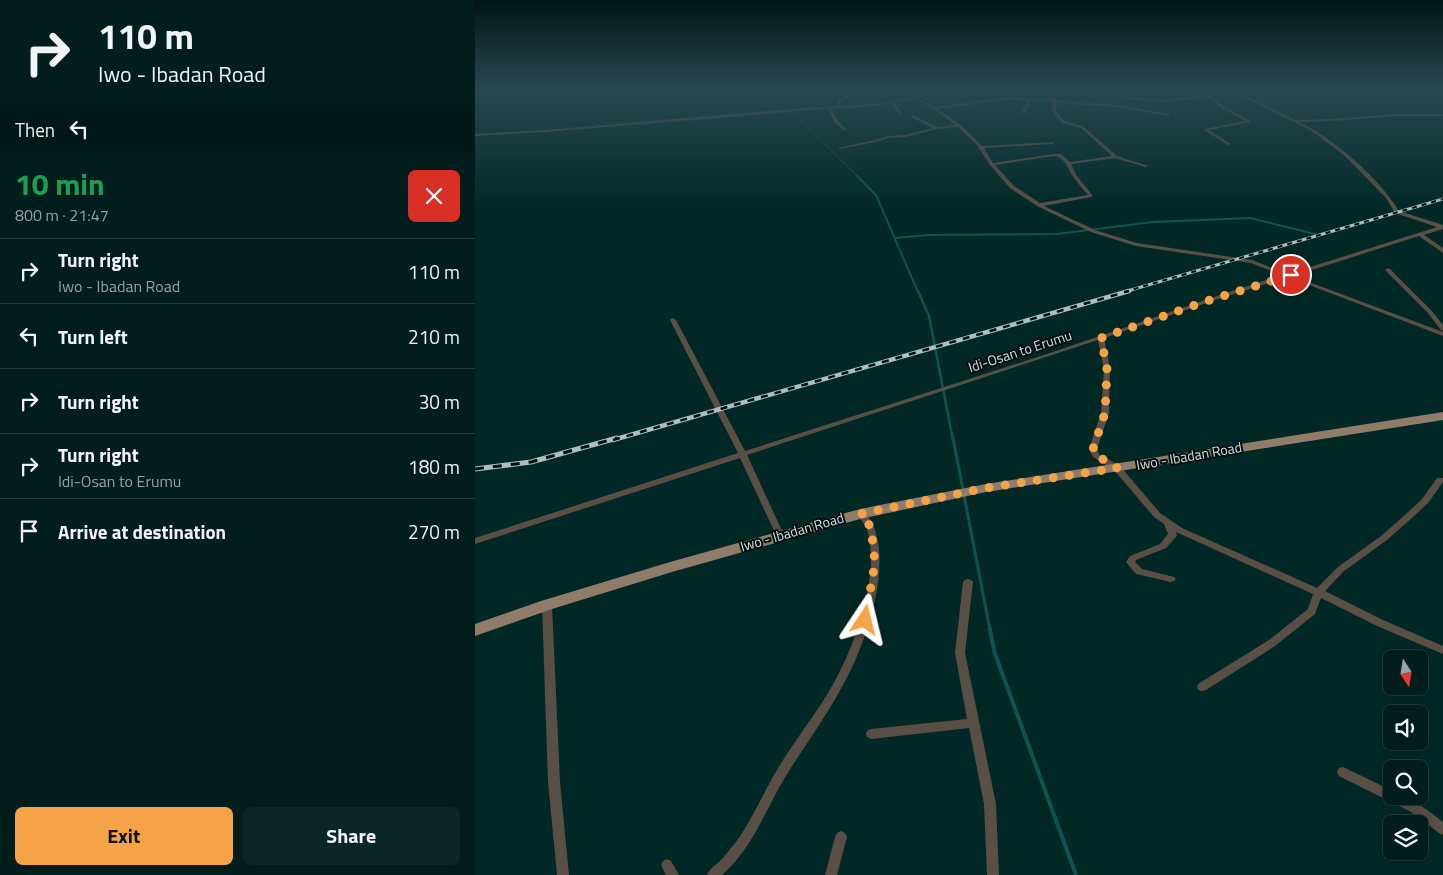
<!DOCTYPE html>
<meta charset="utf-8">
<style>
body{margin:0;font-family:"Titillium Web",sans-serif;background:#0b2725;color:#f1f3f6;height:100vh;display:flex;flex-direction:column;font-size:19px;white-space:nowrap}
*{box-sizing:border-box;margin:0}
p{font-size:16px;color:#96a2a3}
.icon{flex:none;width:28px;height:28px;fill:none;stroke:currentColor;stroke-width:2;stroke-linecap:round;stroke-linejoin:round}
.map{position:relative;flex:1;overflow:hidden}
.side{display:flex;flex-direction:column;background:#011e1c;width:475px}
.side>*{flex:none}
.guide{background:#011e1c;color:#f1f3f6;overflow:hidden}
.needle{width:32px;rotate:168deg}
.fabs{position:absolute;left:908px;top:650px;display:grid;gap:10px}
.fabs a{display:grid;place-items:center;width:45px;height:45px;border-radius:8px;background:#011e1c;box-shadow:0 2px 8px #0003,0 0 0 1px #233c3b;font-size:25px}
.pin{position:absolute;display:grid;place-items:center;width:42px;height:42px;color:#fff;margin:-21px;border:2px solid #fff;border-radius:50%;box-shadow:0 1px 5px #0007}
.me{position:absolute;width:55px;margin:-28px;rotate:10deg;stroke-linejoin:round;filter:drop-shadow(0 0 4px #0008)}
.turn{display:flex;align-items:center;gap:18px;height:105px;padding:0 15px;font-size:22px}
.turn .icon{width:65px;height:65px;stroke-width:2.5}
.turn b{display:block;font-size:35px;line-height:42px}
.then{display:flex;align-items:center;height:48px;padding:0 15px;background:#0003;gap:10px;font-size:19px}
.round{display:grid;place-items:center;flex:none;width:52px;height:52px;border-radius:8px;background:#0b2725}
.overview{display:flex;align-items:center;justify-content:space-between;height:85px;padding:0 15px}
h1{font-size:30px;font-weight:700;line-height:38px;color:#1e9e55}
.primary-button{display:flex;gap:10px;margin-top:auto;padding:10px 15px}
.primary-button a{flex:1;height:58px;border-radius:8px;background:#f6a246;color:#111;font-size:20px;font-weight:700;line-height:58px;text-align:center}
.primary-button a+a{background:#0b2725;color:#f1f3f6}
ul{padding:0;list-style:none}
li{display:flex;align-items:center;gap:15px;height:65px;padding:0 15px;border-top:1px solid #233c3b}
li div{flex:1}
li b{display:block;font-size:19px}
li em{font-style:normal}
main{display:flex;flex:1;min-height:0}
.map>svg:first-child{display:block}
.lines{fill:none;stroke-linecap:round;stroke-linejoin:round}
.stream-far4{stroke:#0e5450;stroke-width:1}
.stream-far3{stroke:#0e5450;stroke-width:2}
.stream-far2{stroke:#0e5450;stroke-width:2.5}
.stream-far1{stroke:#0e5450;stroke-width:3}
.stream{stroke:#0e5450;stroke-width:4}
.street{fill:#594f46;fill-rule:evenodd}
.primary{fill:#8f7c6a;fill-rule:evenodd}
.rail-far2-casing{stroke:#abc1bf;stroke-width:3}
.rail-far1-casing{stroke:#abc1bf;stroke-width:4.5}
.rail-casing{stroke:#abc1bf;stroke-width:5}
.rail-far2{stroke:#020e0d;stroke-width:2;stroke-dasharray:5;stroke-linecap:butt}
.rail-far1{stroke:#020e0d;stroke-width:2.5;stroke-dasharray:7;stroke-linecap:butt}
.rail{stroke:#020e0d;stroke-width:3;stroke-dasharray:9;stroke-linecap:butt}
.route{stroke:#f6a246;stroke-width:9;stroke-dasharray:0 16.2}
.labels{text-anchor:middle;stroke-width:4;stroke-linejoin:round;paint-order:stroke}
.street-label{font-size:14px;fill:#cee1df;stroke:#020e0d}
</style>
<main>
<section class="side">
<div class="guide">
<div class="turn"><svg class="icon" aria-label="right" viewBox="0 0 24 24"><path d="M7 20v-9h11M14 6l5 5-5 5"/></svg><div><b>110 m</b>Iwo - Ibadan Road</div></div>
<div class="then">Then<svg class="icon" aria-label="left" viewBox="0 0 24 24"><path d="M17 20v-9H6M10 6l-5 5 5 5"/></svg></div>
</div>
<div class="overview"><div><h1>10 min</h1><p>800 m · 21:47</p></div><a class="round" style="background:#d93025;color:#fff"><svg class="icon" aria-label="close" viewBox="0 0 24 24"><path d="M6 6l12 12M18 6L6 18"/></svg></a></div>
<ul>
<li><svg class="icon" aria-label="right" viewBox="0 0 24 24"><path d="M7 20v-9h11M14 6l5 5-5 5"/></svg><div><b>Turn right</b><p>Iwo - Ibadan Road</p></div><em>110 m</em></li>
<li><svg class="icon" aria-label="left" viewBox="0 0 24 24"><path d="M17 20v-9H6M10 6l-5 5 5 5"/></svg><div><b>Turn left</b></div><em>210 m</em></li>
<li><svg class="icon" aria-label="right" viewBox="0 0 24 24"><path d="M7 20v-9h11M14 6l5 5-5 5"/></svg><div><b>Turn right</b></div><em>30 m</em></li>
<li><svg class="icon" aria-label="right" viewBox="0 0 24 24"><path d="M7 20v-9h11M14 6l5 5-5 5"/></svg><div><b>Turn right</b><p>Idi-Osan to Erumu</p></div><em>180 m</em></li>
<li><svg class="icon" aria-label="arrive" viewBox="0 0 24 24"><path d="M6 21V4h12l-3 4 3 4H6"/></svg><div><b>Arrive at destination</b></div><em>270 m</em></li>
</ul>
<div class="primary-button"><a>Exit</a><a>Share</a></div>
</section>
<div class="map">
<svg width="968" height="875" viewBox="0 0 968 875">
<rect width="100%" height="100%" fill="#012825"/>
<g class="lines">
<polyline class="stream-far4" points="289,88 312,106 384,178"/>
<g class="stream-far3">
<polyline points="382,176 401,195 443,292"/>
<polyline points="420,238 453,235 582,234 678,222 775,218 840,234"/>
</g>
<polyline class="stream-far2" points="443,291 454,316 478,440"/>
<polyline class="stream-far1" points="478,438 515,630"/>
<polyline class="stream" points="515,629 519,651 601,875"/>
<g class="street">
<path d="M369,88H373L379,93L367,102L365,106C390,105 415,103 440,97C451,94 463,88 474,88L442,98L460,107L535,97L578,100L560,88H564L570,92L588,88H597L572,93L582,100L641,105L695,114L694,116L641,107L582,103L581,111L589,121L608,126L642,156L673,166L671,167L640,158L596,164L602,176L618,196L616,197L569,206L620,230L662,243L777,260L813,274L962,227L920,213L911,198L870,156L837,131L759,92L740,93L742,94V96L737,97L747,105L777,122L734,130L754,143L755,144L753,145L728,129L771,121L745,107L733,97L689,102L651,99L648,101L646,100L658,88H661L653,97L689,100L737,94L734,93V91L726,88H732L739,91L793,88L764,92L820,120L857,119L920,114H968V116H920L857,121L824,122C860,139 903,177 924,211L968,225V229L949,235L968,248V253L944,236L818,276L968,332V336L813,277L749,297L629,338L635,369L634,413L622,449L624,454L645,466L685,513L707,528L842,588L863,567L906,536L931,514L947,499L962,478H968V482L953,503L937,518L912,540L869,571L850,591L908,620L968,646V654L902,626L846,598L840,614L800,646L731,690L727,691L723,690L722,687L723,684L794,640L833,609L838,594L701,532L702,535L701,537L691,548L661,560L660,562L667,569L699,577L701,579L699,581L696,582L661,574L651,562L655,556L685,544L693,534L689,524L679,517L639,470L618,457L614,449L626,413L629,369L623,340L272,455L309,535L308,537H302L301,535L265,458L0,544V538L263,453L195,320L196,319L198,318L201,320L270,451L575,353L745,295L807,275L776,263L661,246L616,232L562,206L535,188L515,165L502,145L483,127L462,129L430,137L413,138L401,142L365,149L363,148L400,140L413,136L430,135L458,128L436,117L437,115L463,127L480,125L459,109L439,99L419,102L427,114L425,115L416,103L391,107L356,109L363,121L372,130L370,131L360,123L353,109L70,132L0,136V134L70,130L327,108L361,106L364,100L375,93ZM535,99L549,100L551,104L547,112L549,113L551,112L555,104L553,100L578,102L577,111L587,123L606,128L637,156L595,162L586,154H579L518,163L509,148L578,144L580,143L578,142L507,146L486,125L463,109ZM579,156C591,157 593,171 600,179C604,185 609,190 613,195L565,203L539,186L520,165Z"/>
<polygon points="913,268 915,269 956,310 968,325 968,331 966,330 952,312 910,270"/>
<path d="M385,511C397,516 401,531 403,542C406,560 404,578 401,595C394,630 381,663 363,694C348,721 329,747 312,774C291,808 278,848 247,875H232C235,868 242,864 247,859C254,851 260,843 266,835C280,813 290,790 303,768C320,740 341,714 357,686C380,646 406,575 392,529C390,523 384,519 381,514L382,512Z"/>
<polygon points="493,579 496,580 498,582 490,653 521,804 524,875 512,875 509,804 494,728 396,739 392,737 391,734 392,731 396,729 492,719 480,653 488,582 490,580"/>
<polygon points="72,601 75,602 77,605 85,782 94,875 82,875 73,782 67,605 69,602"/>
<polygon points="868,767 916,790 916,796 929,796 944,804 968,822 968,835 964,833 936,812 864,776 862,772 864,768"/>
<polygon points="366,831 370,833 372,837 362,875 350,875 360,837 362,833"/>
<polygon points="192,859 196,861 204,875 191,875 186,865 188,861"/>
</g>
<polygon class="primary" points="968,412 968,420 511,492 385,519 197,572 77,609 0,636 0,624 66,601 195,562 385,509 511,484"/>
<defs>
<polyline id="rail-far2" points="649,292 968,199"/>
<polyline id="rail-far1" points="138,440 654,291"/>
<polyline id="rail" points="0,469 56,462 142,438"/>
</defs>
<use href="#rail-far2" class="rail-far2-casing"/>
<use href="#rail-far1" class="rail-far1-casing"/>
<use href="#rail" class="rail-casing"/>
<use href="#rail-far2" class="rail-far2"/>
<use href="#rail-far1" class="rail-far1"/>
<use href="#rail" class="rail"/>
</g>
<linearGradient id="sky" x2="0" y2="1"><stop stop-color="#011614"/><stop offset="0.42" stop-color="#274851"/><stop offset="1" stop-color="#274851" stop-opacity="0"/></linearGradient>
<rect width="968" height="211" fill="url(#sky)"/>
<g class="lines">
<polyline class="route" points="390,620 400,563 396,527 385,514 511,488 642,468 621,455 618,449 630,413 632,369 626,338 732,301 816,275"/>
</g>
<g class="labels">
<g class="street-label">
<text transform="translate(545 351) rotate(-18)" y="5">Idi-Osan to Erumu</text>
<text transform="translate(714 456) rotate(-10)" y="5">Iwo - Ibadan Road</text>
<text transform="translate(317 532) rotate(-16)" y="5">Iwo - Ibadan Road</text>
</g>
</g>
</svg>
<div class="fabs">
<a><svg class="needle" viewBox="-14 -14 28 28"><path d="M0-13l5 13h-10z" fill="#e53935"/><path d="M0 13l5-13h-10z" fill="#96a2a3"/></svg></a>
<a><svg class="icon" aria-label="sound" viewBox="0 0 24 24"><path d="M4 9h4l5-4v14l-5-4H4zM17 9q2 3 0 6"/></svg></a>
<a><svg class="icon" aria-label="search" viewBox="0 0 24 24"><circle cx="10" cy="10" r="6"/><path d="M15 15l6 6"/></svg></a>
<a><svg class="icon" aria-label="layers" viewBox="0 0 24 24"><path d="M12 4l9 5-9 5-9-5zM3 14l9 5 9-5"/></svg></a>
</div>
<div class="pin" style="left:816px;top:275px;background:#d93025"><svg class="icon" aria-label="arrive" viewBox="0 0 24 24"><path d="M6 21V4h12l-3 4 3 4H6"/></svg></div>
<svg class="me" style="left:390px;top:620px" viewBox="-20 -20 40 40"><path d="M0-17L14 15 0 8-14 15z" fill="#f6a246" stroke="#fff" stroke-width="4"/></svg>
</div>
</main>
